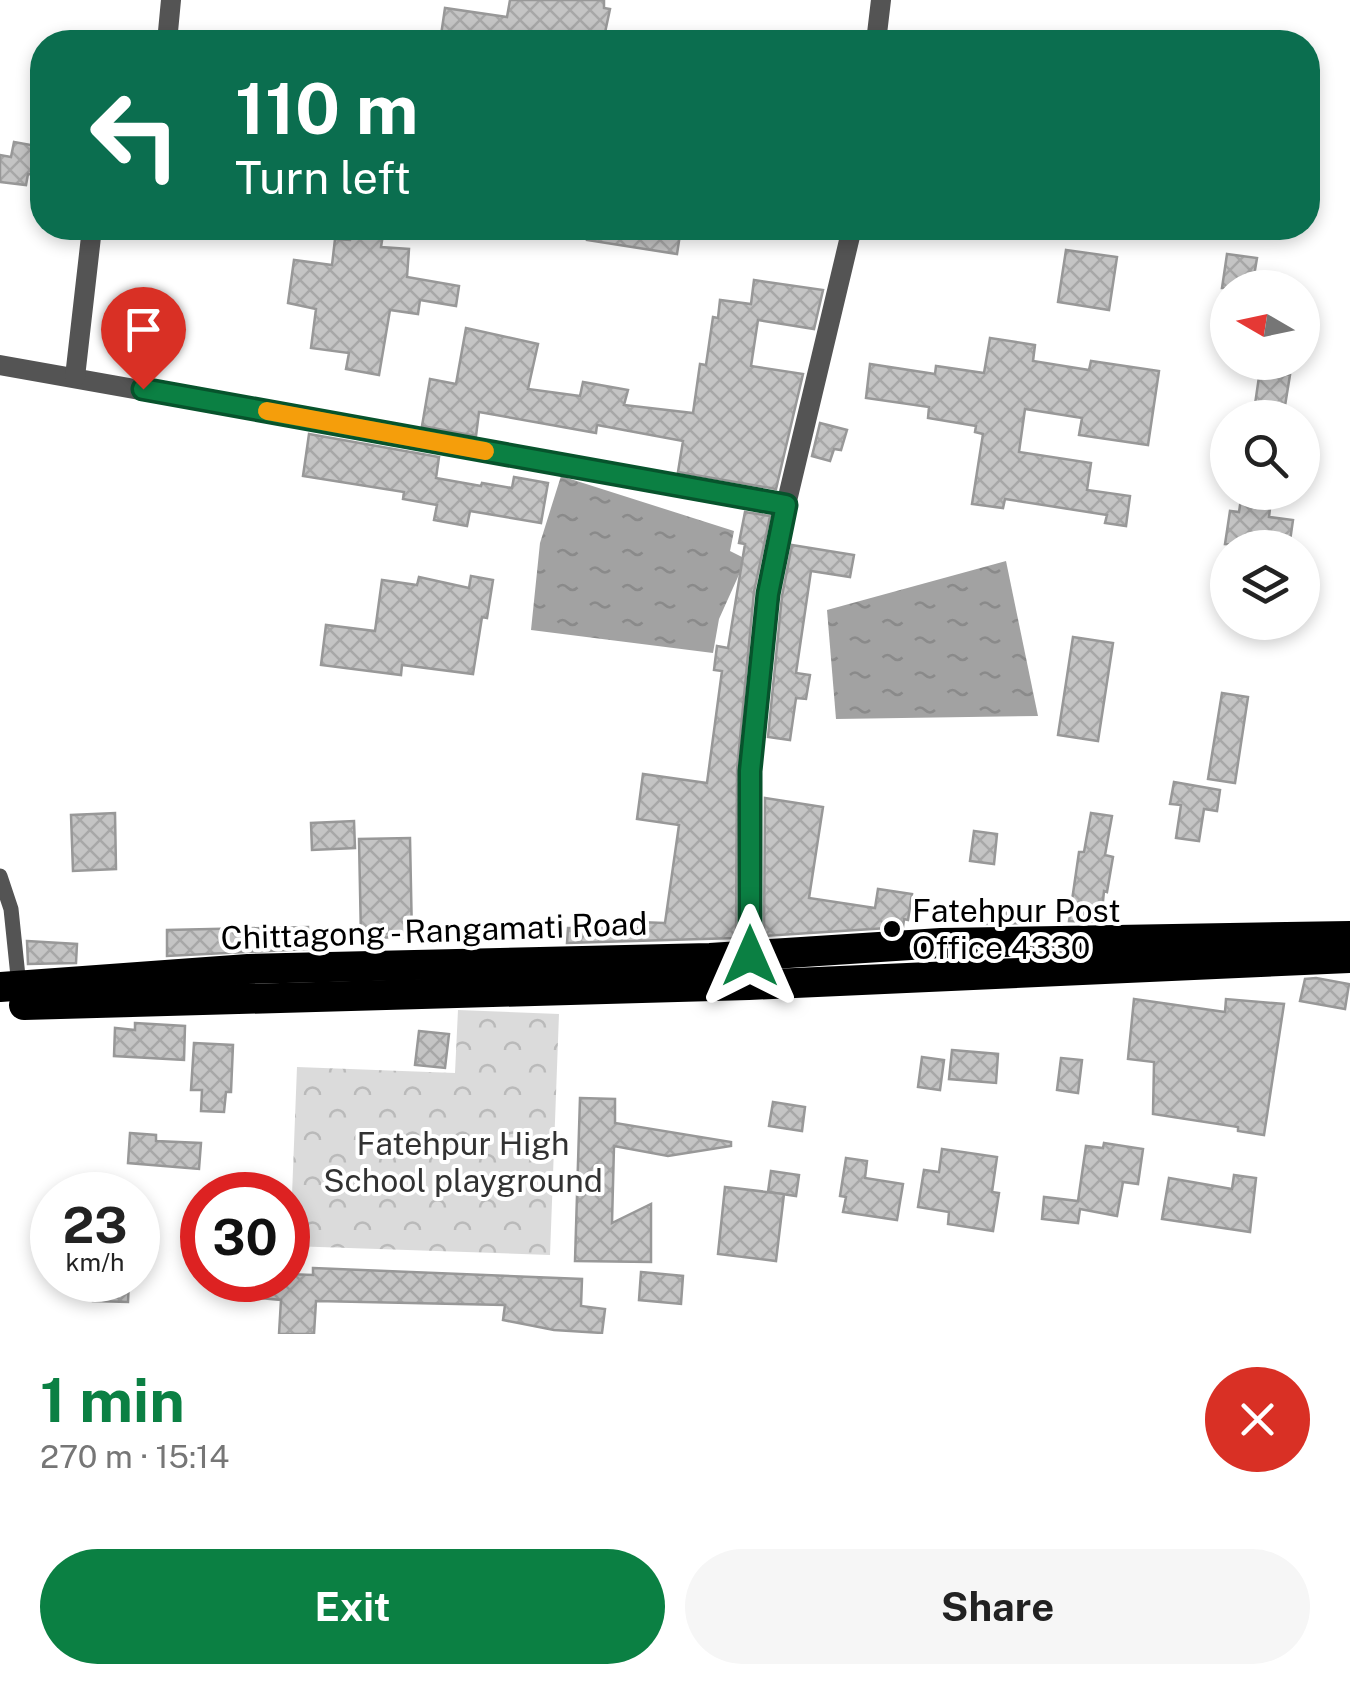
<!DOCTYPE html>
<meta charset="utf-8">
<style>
body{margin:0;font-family:"Public Sans",sans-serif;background:#f6f6f6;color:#222;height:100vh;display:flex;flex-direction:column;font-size:38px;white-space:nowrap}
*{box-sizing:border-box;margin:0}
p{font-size:32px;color:#767676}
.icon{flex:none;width:55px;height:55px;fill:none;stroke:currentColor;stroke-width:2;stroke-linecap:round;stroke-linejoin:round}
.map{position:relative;height:1334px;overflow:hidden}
.panel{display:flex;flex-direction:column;background:#fff;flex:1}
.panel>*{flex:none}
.hud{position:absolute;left:30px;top:30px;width:1290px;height:210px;border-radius:40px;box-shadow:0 5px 15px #0003;background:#0b6e4f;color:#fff;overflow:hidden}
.needle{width:65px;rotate:279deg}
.controls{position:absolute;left:1210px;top:270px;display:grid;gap:20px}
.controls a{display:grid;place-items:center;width:110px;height:110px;border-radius:50%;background:#fff;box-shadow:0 5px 15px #0003;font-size:50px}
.speed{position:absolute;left:30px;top:1172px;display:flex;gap:20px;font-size:50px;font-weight:700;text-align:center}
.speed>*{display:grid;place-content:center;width:130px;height:130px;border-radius:50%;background:#fff;box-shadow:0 5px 15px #0003;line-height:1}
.speed small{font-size:25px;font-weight:400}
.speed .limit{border:15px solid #d22;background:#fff;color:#111}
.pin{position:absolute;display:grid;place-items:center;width:85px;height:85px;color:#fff;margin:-102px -42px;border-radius:50% 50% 50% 0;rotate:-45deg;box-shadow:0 0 10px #0007}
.pin .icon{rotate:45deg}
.me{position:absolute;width:110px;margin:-55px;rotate:0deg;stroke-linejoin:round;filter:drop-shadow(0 0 8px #0008)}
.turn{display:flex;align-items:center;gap:35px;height:210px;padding:0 40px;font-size:45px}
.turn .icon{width:130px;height:130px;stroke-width:2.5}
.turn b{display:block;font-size:70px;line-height:85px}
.round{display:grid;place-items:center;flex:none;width:105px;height:105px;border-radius:52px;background:#f6f6f6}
.head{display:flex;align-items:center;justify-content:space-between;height:170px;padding:0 40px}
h1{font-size:60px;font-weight:700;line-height:75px;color:#0b8043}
.primary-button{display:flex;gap:20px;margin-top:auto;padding:20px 40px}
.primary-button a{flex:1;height:115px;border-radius:60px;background:#0b8043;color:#fff;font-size:40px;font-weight:700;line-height:115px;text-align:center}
.primary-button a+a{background:#f6f6f6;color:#222}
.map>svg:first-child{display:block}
.forest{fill:url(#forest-crowns)}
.water{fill:url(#water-ripples)}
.building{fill:url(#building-cross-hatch);stroke:#989898;stroke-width:2.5}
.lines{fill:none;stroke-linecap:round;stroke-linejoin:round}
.lane{stroke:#545454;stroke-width:15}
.street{stroke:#545454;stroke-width:20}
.highway{stroke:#000;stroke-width:30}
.route-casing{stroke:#07532c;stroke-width:25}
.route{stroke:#0b8043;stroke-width:18}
.slow{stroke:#f59e0b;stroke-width:18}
.poi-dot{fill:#000;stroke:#fff;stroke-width:4}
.labels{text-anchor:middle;stroke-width:8;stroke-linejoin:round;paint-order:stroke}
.poi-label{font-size:32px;fill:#000;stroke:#fff;text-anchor:start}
.street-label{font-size:32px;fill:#000;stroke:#fff}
.park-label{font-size:32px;fill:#323232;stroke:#fff}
</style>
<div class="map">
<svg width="1350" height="1334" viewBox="0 0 1350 1334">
<defs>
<pattern id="forest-crowns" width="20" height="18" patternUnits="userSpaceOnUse" patternTransform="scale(2.5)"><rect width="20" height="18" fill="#dbdbdb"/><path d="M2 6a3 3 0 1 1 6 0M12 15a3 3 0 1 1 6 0" fill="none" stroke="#bababa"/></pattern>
<pattern id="water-ripples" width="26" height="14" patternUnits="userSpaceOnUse" patternTransform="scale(2.5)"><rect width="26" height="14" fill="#a2a2a2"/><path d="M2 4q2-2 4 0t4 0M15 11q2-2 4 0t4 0" fill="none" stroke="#8a8a8a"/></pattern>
<pattern id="building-cross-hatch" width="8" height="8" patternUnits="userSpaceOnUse" patternTransform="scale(2.5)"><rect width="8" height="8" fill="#c4c4c4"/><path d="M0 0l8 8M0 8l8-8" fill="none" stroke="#a7a7a7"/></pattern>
</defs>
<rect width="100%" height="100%" fill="#fff"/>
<polygon class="forest" points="458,1010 559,1014 550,1255 290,1246 297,1067 455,1073"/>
<g class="water">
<polygon points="561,476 734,531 730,551 746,559 719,619 713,653 531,630 540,543"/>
<polygon points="1006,561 1038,716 836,719 827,610"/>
</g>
<g class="building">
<polygon points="510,0 604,0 604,8 610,9 603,42 440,42 445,8 507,17"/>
<polygon points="14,142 42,147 40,176 28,174 26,185 0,182 0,155 11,157"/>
<polygon points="352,228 384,228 381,247 409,249 407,277 459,286 456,306 420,300 418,314 390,310 379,375 346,369 349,353 311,348 316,309 288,303 294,260 332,265 335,239 350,240"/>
<polygon points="588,228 681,228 677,254 587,240"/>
<polygon points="1066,250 1117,257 1109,310 1058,302"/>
<polygon points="1227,254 1257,258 1252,288 1222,288"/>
<polygon points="754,280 823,290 814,329 758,320 751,366 803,374 776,489 678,472 683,441 597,425 596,433 479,412 476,436 422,426 430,379 456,384 466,328 538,344 528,389 580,396 583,382 628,390 624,405 693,413 700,364 706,365 713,317 718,318 720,300 751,304"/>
<polygon points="990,338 1035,345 1033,361 1089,370 1091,361 1159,371 1148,445 1079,435 1082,418 1025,409 1019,452 1091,463 1087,490 1130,496 1126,526 1105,523 1107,515 1005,499 1003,508 972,504 983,434 975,432 976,426 928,418 929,407 866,398 870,364 935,374 936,366 984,373"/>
<polygon points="1260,370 1290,375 1283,418 1253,418"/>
<polygon points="820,423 847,430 841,450 834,449 830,461 812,456"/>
<polygon points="309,434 439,457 436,478 481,486 482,483 512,488 514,477 548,483 541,523 470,511 467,526 434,520 437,505 403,499 404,492 303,476"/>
<polygon points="1242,492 1272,492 1269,517 1293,520 1289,548 1225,544 1230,511 1239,512"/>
<polygon points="745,512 770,516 754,592 737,770 736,938 567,943 568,928 639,928 639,922 665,923 679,825 637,819 643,774 707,783 722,671 714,670 717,646 728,648 745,544 739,543"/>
<polygon points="792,545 854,555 850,577 811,571 796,673 810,675 806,699 796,698 790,740 768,737 782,596"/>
<polygon points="471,576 493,580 487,618 482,617 473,674 402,665 401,675 321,665 326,625 375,631 382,580 417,585 419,577 469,588"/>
<polygon points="1073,637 1113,643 1098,741 1058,735"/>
<polygon points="1222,693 1248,697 1235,783 1208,779"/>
<polygon points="1174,782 1220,790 1217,811 1204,809 1199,841 1176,838 1181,805 1170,804"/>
<polygon points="765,798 823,807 809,898 875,908 878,889 912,894 908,920 904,919 903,927 764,936"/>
<polygon points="115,813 116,869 73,871 71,815"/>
<polygon points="1091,813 1112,816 1105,855 1113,857 1107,892 1104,891 1101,922 1069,921 1079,852 1084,852"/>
<polygon points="354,821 355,848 312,850 311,823"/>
<polygon points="974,831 997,834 994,864 970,861"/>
<polygon points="410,838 412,937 361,938 359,839"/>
<polygon points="985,904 1029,910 1027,923 982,924"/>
<polygon points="308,927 308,949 167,956 167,930"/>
<polygon points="27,941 77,944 76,963 28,964"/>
<polygon points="1316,978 1349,984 1345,1009 1300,1001 1305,979"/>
<polygon points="1134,999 1225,1012 1226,999 1284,1004 1264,1135 1238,1131 1238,1127 1153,1114 1154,1062 1128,1059"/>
<polygon points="135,1023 185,1026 184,1060 114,1056 115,1028 135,1030"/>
<polygon points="419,1031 449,1034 445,1068 415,1065"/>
<polygon points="194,1043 233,1045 231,1092 226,1092 224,1112 201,1111 202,1090 191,1090"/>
<polygon points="952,1050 998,1054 996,1083 949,1079"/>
<polygon points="922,1057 944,1060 940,1090 918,1087"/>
<polygon points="1061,1058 1082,1060 1078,1093 1057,1090"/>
<polygon points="580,1098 615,1099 615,1123 731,1142 731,1146 668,1156 614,1146 612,1223 651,1204 651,1262 575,1261"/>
<polygon points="773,1102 805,1107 802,1131 769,1126"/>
<polygon points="130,1133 156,1135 156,1141 201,1143 199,1169 128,1163"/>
<polygon points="1104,1143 1143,1149 1138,1184 1123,1182 1117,1216 1080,1209 1078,1223 1042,1219 1044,1197 1078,1201 1086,1146 1103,1148"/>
<polygon points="942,1149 997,1157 992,1192 999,1193 993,1231 948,1224 949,1212 918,1207 924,1170 939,1172"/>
<polygon points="846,1158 867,1161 865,1178 903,1184 897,1220 843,1212 846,1197 840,1196"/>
<polygon points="771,1171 799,1175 796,1196 768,1192"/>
<polygon points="1234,1175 1256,1178 1250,1232 1162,1219 1169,1178 1232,1189"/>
<polygon points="725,1187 784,1194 776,1261 718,1254"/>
<polygon points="313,1268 582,1279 581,1306 605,1309 602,1333 554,1330 503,1320 505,1305 316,1301 314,1334 279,1334 281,1300 238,1296 238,1280 288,1280 288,1274 313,1275"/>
<polygon points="641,1272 683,1276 681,1304 639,1300"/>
<polygon points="94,1280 129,1280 128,1302 93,1301"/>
</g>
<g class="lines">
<polyline class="lane" points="0,876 11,909 19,986"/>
<g class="street">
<polyline points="167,42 171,0"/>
<polyline points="876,42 881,0"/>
<polyline points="0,365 786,505"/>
<polyline points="75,377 92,228"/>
<polyline points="750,956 751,771 768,594 786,505 852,228"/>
</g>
<g class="highway">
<polyline points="0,987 248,969 710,958 941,943 1350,936"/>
<polyline points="24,1005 749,985 1350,958"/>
</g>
</g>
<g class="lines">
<defs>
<polyline id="route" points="143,389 786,505 768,594 750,771 750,956"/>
</defs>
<use href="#route" class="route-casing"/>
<use href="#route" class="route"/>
<polyline class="slow" points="267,411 485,451"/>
</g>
<circle class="poi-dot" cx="892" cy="929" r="10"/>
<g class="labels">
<g class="poi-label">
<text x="912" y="922">Fatehpur Post<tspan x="912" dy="37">Office 4330</tspan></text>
</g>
<g class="street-label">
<text transform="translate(434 931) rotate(-2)" y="11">Chittagong - Rangamati Road</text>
</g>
<g class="park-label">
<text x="463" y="1155">Fatehpur High<tspan x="463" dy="37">School playground</tspan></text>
</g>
</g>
</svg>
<div class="controls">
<a><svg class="needle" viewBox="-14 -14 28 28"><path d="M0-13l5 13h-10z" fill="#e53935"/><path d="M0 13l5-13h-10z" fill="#767676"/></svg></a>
<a><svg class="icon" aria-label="search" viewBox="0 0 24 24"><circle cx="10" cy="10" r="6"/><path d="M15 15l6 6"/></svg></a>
<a><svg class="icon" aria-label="layers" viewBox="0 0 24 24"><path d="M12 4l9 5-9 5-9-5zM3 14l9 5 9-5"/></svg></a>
</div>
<div class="speed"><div>23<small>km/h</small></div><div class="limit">30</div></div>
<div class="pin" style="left:143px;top:389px;background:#d93025"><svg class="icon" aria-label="arrive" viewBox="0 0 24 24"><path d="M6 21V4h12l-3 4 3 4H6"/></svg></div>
<svg class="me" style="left:750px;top:956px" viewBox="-20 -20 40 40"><path d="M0-17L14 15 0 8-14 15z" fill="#0b8043" stroke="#fff" stroke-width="4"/></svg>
<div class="hud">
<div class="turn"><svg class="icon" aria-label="left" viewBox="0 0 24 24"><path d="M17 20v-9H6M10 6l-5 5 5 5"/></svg><div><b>110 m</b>Turn left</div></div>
</div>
</div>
<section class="panel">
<div class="head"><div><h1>1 min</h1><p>270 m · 15:14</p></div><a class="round" style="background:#d93025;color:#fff"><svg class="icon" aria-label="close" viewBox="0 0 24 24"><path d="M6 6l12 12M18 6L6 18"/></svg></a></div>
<div class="primary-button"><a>Exit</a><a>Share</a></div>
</section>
